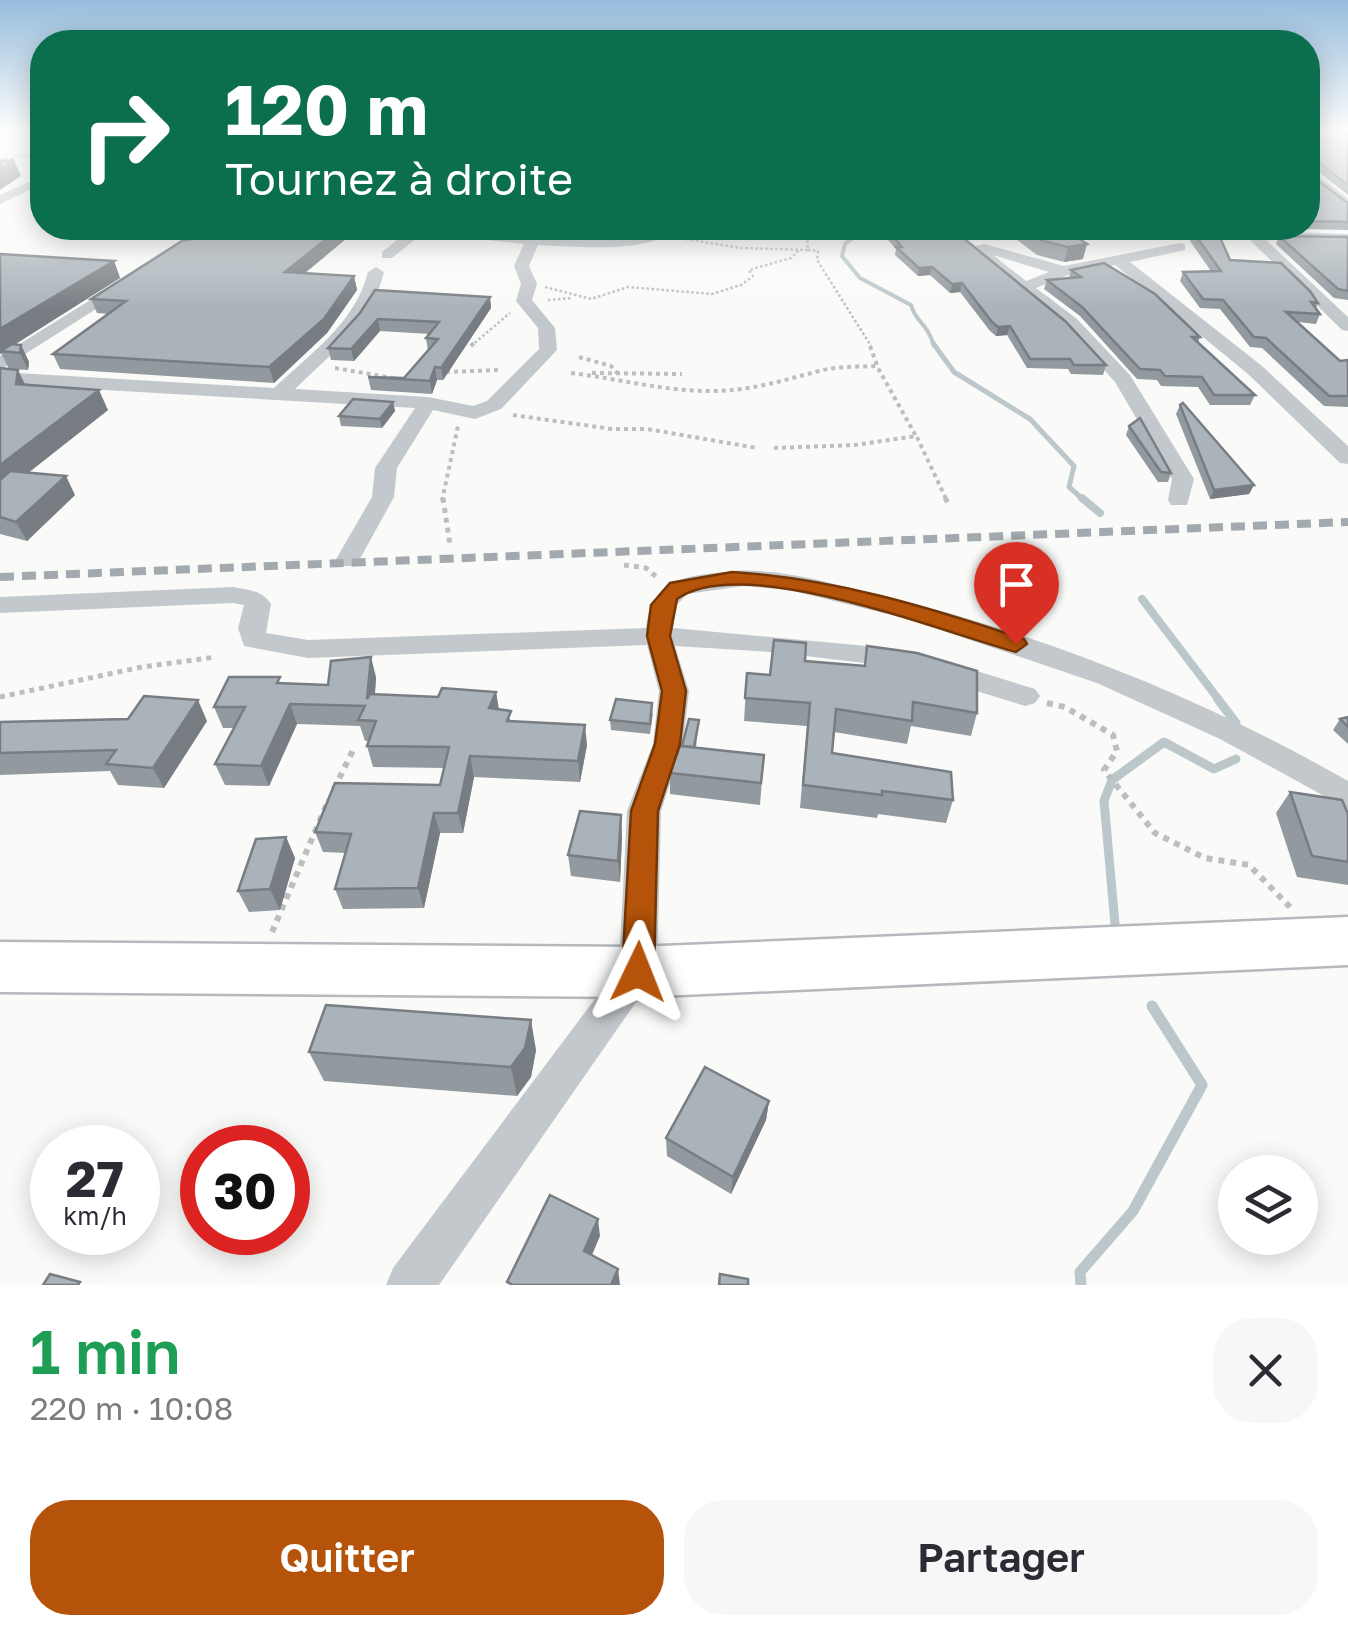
<!DOCTYPE html>
<html lang="fr">
<meta charset="utf-8">
<style>
body{margin:0;font-family:"Golos Text",sans-serif;background:#f7f7f7;color:#2b2b33;height:100vh;display:flex;flex-direction:column;font-size:38px;white-space:nowrap}
*{box-sizing:border-box;margin:0}
p{font-size:32px;color:#7c7c81}
.icon{flex:none;width:55px;height:55px;fill:none;stroke:currentColor;stroke-width:2;stroke-linecap:round;stroke-linejoin:round}
.map{position:relative;height:1285px;overflow:hidden}
.drawer{display:flex;flex-direction:column;background:#fff;flex:1}
.drawer>*{flex:none}
.guide{position:absolute;left:30px;top:30px;width:1290px;height:210px;border-radius:40px;box-shadow:0 5px 25px #0003;background:#0b6e4f;color:#fff;overflow:hidden}
.buttons{position:absolute;left:1218px;top:1155px;display:grid;gap:20px}
.buttons a{display:grid;place-items:center;width:100px;height:100px;border-radius:50%;background:#fff;box-shadow:0 5px 25px #0003;font-size:50px}
.speed{position:absolute;left:30px;top:1125px;display:flex;gap:20px;font-size:50px;font-weight:700;text-align:center}
.speed>*{display:grid;place-content:center;width:130px;height:130px;border-radius:50%;background:#fff;box-shadow:0 5px 25px #0003;line-height:1}
.speed small{font-size:25px;font-weight:400}
.speed .limit{border:15px solid #d22;background:#fff;color:#111}
.pin{position:absolute;display:grid;place-items:center;width:85px;height:85px;color:#fff;margin:-102px -42px;border-radius:50% 50% 50% 0;rotate:-45deg;box-shadow:0 0 10px #0007}
.pin .icon{rotate:45deg}
.me{position:absolute;width:110px;margin:-55px;rotate:2deg;stroke-linejoin:round;filter:drop-shadow(0 0 8px #0008)}
.turn{display:flex;align-items:center;gap:35px;height:210px;padding:0 30px;font-size:45px}
.turn .icon{width:130px;height:130px;stroke-width:2.5}
.turn b{display:block;font-size:70px;line-height:85px}
.round{display:grid;place-items:center;flex:none;width:105px;height:105px;border-radius:40px;background:#f7f7f7}
.head{display:flex;align-items:center;justify-content:space-between;height:170px;padding:0 30px}
h1{font-size:60px;font-weight:600;line-height:75px;color:#1e9e55}
.cta{display:flex;gap:20px;margin-top:auto;padding:20px 30px}
.cta a{flex:1;height:115px;border-radius:40px;background:#b45309;color:#fff;font-size:40px;font-weight:600;line-height:115px;text-align:center}
.cta a+a{background:#f7f7f7;color:#2b2b33}
.map>svg:first-child{display:block}
.lines{fill:none;stroke-linecap:round;stroke-linejoin:round}
.stream-far4{stroke:#bbc7cb;stroke-width:4}
.stream-far3{stroke:#bbc7cb;stroke-width:5}
.stream-far2{stroke:#bbc7cb;stroke-width:8}
.stream-far1{stroke:#bbc7cb;stroke-width:9}
.stream{stroke:#bbc7cb;stroke-width:11}
.highway-casing{stroke:#b4b9bd;stroke-width:5}
.path-far3{stroke:#bbbfc2;stroke-width:2.5;stroke-dasharray:2.5 2.5;stroke-linecap:butt}
.path-far2{stroke:#bbbfc2;stroke-width:4;stroke-dasharray:4 4;stroke-linecap:butt}
.path-far1{stroke:#bbbfc2;stroke-width:5;stroke-dasharray:5 5;stroke-linecap:butt}
.path{stroke:#bbbfc2;stroke-width:6;stroke-dasharray:6 6;stroke-linecap:butt}
.minor{fill:#c3c8cc;fill-rule:evenodd}
.highway{fill:#fff;fill-rule:evenodd}
.rail{stroke:#a2aab0;stroke-width:8;stroke-dasharray:14 8;stroke-linecap:butt}
.wall{fill:#929a9f}
.shaded-wall{fill:#777d82}
.building{fill:#aab3b9;stroke:#777d82;stroke-width:2.5}
.route{fill:#b45309;stroke:#753606;stroke-width:2.5}
</style>
<div class="map">
<svg width="1348" height="1285" viewBox="0 0 1348 1285">
<rect width="100%" height="100%" fill="#fafaf8"/>
<g class="lines">
<path class="stream-far4" d="M866,228L845,244L842,256L860,278L911,305C916,323 927,322 934,346"/>
<polyline class="stream-far3" points="933,343 954,372 1030,419 1074,466 1069,487 1085,501"/>
<g class="stream-far2">
<polyline points="1082,498 1100,513"/>
<polyline points="1142,599 1219,700"/>
</g>
<g class="stream-far1">
<polyline points="1217,698 1236,723"/>
<polyline points="1115,924 1104,801 1112,780 1164,742 1214,769 1236,759"/>
</g>
<polyline class="stream" points="1081,1285 1080,1272 1133,1211 1202,1085 1152,1006"/>
<defs>
<polygon id="highway" points="1348,917 1348,965 638,997 0,992 0,942 638,947"/>
</defs>
<use href="#highway" class="highway-casing"/>
<g class="path-far3">
<polyline points="0,160 42,153"/>
<polyline points="686,239 741,248 808,250 807,237 789,228"/>
<polyline points="808,250 818,251 817,260 871,346"/>
<polyline points="545,287 591,299 628,287 712,294 741,285 753,276 749,270 791,258 799,250"/>
<polyline points="548,300 572,298"/>
<polyline points="471,346 510,313"/>
</g>
<g class="path-far2">
<polyline points="471,346 474,343"/>
<polyline points="579,357 611,366 617,373"/>
<polyline points="335,368 398,379"/>
<polyline points="446,372 500,370"/>
<path d="M571,373C621,379 666,392 717,391C755,390 787,379 823,370C840,366 859,367 877,366"/>
<polyline points="592,373 682,374"/>
<polyline points="513,415 612,429 647,429 757,448"/>
<polyline points="917,437 947,501"/>
<polyline points="774,448 855,445 916,436 878,368 869,343"/>
<polyline points="442,501 458,426"/>
</g>
<g class="path-far1">
<polyline points="443,498 450,545"/>
<polyline points="945,498 949,504"/>
<polyline points="624,565 646,568 659,579"/>
<polyline points="0,697 142,667 216,657"/>
</g>
<g class="path">
<polyline points="1047,703 1065,707 1113,735 1117,751 1104,770 1155,833 1205,858 1249,865 1290,907"/>
<polyline points="334,789 355,746"/>
<polyline points="272,932 329,799"/>
</g>
<g class="minor">
<polygon points="1308,168 1348,198 1348,209 1308,178"/>
<polygon points="42,176 42,184 0,204 0,195"/>
<polygon points="199,228 214,228 169,262 159,262 159,256"/>
<path d="M412,228L588,238L682,228C646,254 581,247 538,245L529,266L537,284L532,300L555,328L557,350L501,409L475,419L433,410L397,468L394,497L356,566H338L335,561L372,497L375,468L415,408L0,384V372L274,388C311,353 355,323 368,272L376,267L384,272C372,323 331,354 295,389L428,397L473,406L487,401L539,349L538,328L516,301L521,284L514,266L524,244L423,233L392,258H382V252Z"/>
<polygon points="1031,228 1240,231 1253,228 1256,231 1348,234 1348,242 1266,240 1348,317 1348,331 1342,330 1249,239 1048,233 1017,238 959,238 952,234 959,230"/>
<path d="M1180,243L1185,244V250L1130,262L1262,366L1348,446V464L1340,463L1248,374L1115,265L1068,275L1036,288L1077,319L1130,375L1194,479L1187,505H1171L1168,500L1172,479L1115,382L1065,327L967,248L984,244L1064,266ZM993,255L1049,272L1026,281Z"/>
<polygon points="118,283 132,286 0,370 0,356"/>
<path d="M734,571C782,568 829,583 876,594C1042,634 1199,696 1348,781V809L1220,739L1097,683L908,619L789,590L743,586L687,594L675,607L673,628L899,649L909,651L913,658L909,665L899,667L771,652L675,646L689,691L683,744L661,811L657,972L439,1285H386L393,1268L619,967L627,811L653,744L659,691L647,645L308,658L244,646L238,628L244,605L233,603L0,613V597L233,587C248,590 262,590 271,604L266,633L308,640L646,628C653,575 689,576 734,571Z"/>
<polygon points="941,660 1035,689 1040,696 1035,703 1025,706 931,677 927,670 931,663"/>
</g>
<use href="#highway" class="highway"/>
<polyline class="rail" points="0,577 1348,522"/>
</g>
<g class="wall">
<polygon points="1308,130 1348,130 1348,195 1310,165 1308,165 1309,174 1348,203 1348,230 1264,228 1308,228"/>
<polygon points="242,228 359,228 304,274 354,276 357,290 327,333 274,383 60,369 53,354 108,314 97,313 91,299"/>
<polygon points="903,228 1106,365 1103,375 1071,374 1068,369 1027,368 1007,335 996,336 990,331 960,292 950,293 930,275 918,276 895,255 896,249 888,240 889,232 902,233"/>
<polygon points="1018,228 1063,228 1083,259 1064,262 1037,255 1016,239"/>
<polygon points="1193,232 1230,260 1318,303 1316,308 1320,314 1316,324 1298,322 1340,361 1348,360 1348,407 1324,406 1262,348 1250,347 1220,309 1200,308 1180,281 1183,272 1211,271 1190,241"/>
<polygon points="1279,236 1348,237 1348,300 1334,298 1276,244"/>
<polygon points="0,254 114,261 120,278 14,344 21,345 29,362 28,370 9,369 1,353 0,354"/>
<polygon points="1071,270 1200,337 1198,343 1255,395 1250,405 1210,405 1198,387 1161,386 1157,380 1137,379 1080,316 1044,289 1047,280 1069,278"/>
<polygon points="490,297 491,308 443,380 437,380 432,394 371,390 368,377 404,378 428,351 426,338 430,334 380,331 354,361 331,360 328,348 360,313"/>
<polygon points="0,368 18,370 25,384 108,410 28,473 75,495 27,541 0,534"/>
<polygon points="393,402 395,411 382,428 341,426 339,416"/>
<polygon points="1180,405 1254,485 1249,494 1210,499 1176,414"/>
<polygon points="1129,426 1171,473 1168,482 1158,482 1126,435"/>
<polygon points="867,646 977,713 971,736 911,726 907,744 834,732 832,753 953,800 946,823 878,814 877,818 800,808 807,726 744,721 747,673 770,675 805,661 864,666"/>
<polygon points="376,677 375,694 438,697 496,692 499,709 513,722 587,745 580,782 474,777 463,833 440,833 424,908 343,909 335,889 346,853 323,852 315,832 440,785 445,768 373,767 367,746 369,741 365,741 360,726 297,724 269,786 225,785 215,764 234,728 223,728 214,707 282,683 328,685"/>
<polygon points="653,713 650,734 611,730 610,720"/>
<polygon points="1348,717 1348,744 1333,730 1340,719"/>
<polygon points="699,720 696,747 764,755 760,805 670,794 670,773 682,746"/>
<polygon points="207,721 164,788 118,785 110,771 0,775 0,722"/>
<polygon points="1290,792 1348,814 1348,885 1297,877 1276,813"/>
<polygon points="622,836 620,882 571,876 568,855"/>
<polygon points="286,837 295,858 280,910 249,912 238,891"/>
<polygon points="536,1050 531,1077 517,1096 324,1081 309,1052"/>
<polygon points="769,1101 766,1120 731,1194 667,1156 666,1138"/>
</g>
<g class="shaded-wall">
<polygon points="14,160 21,176 0,190 0,169"/>
<polygon points="340,228 359,228 289,286 285,272"/>
<polygon points="1087,244 1083,259 1064,262 1068,247"/>
<polygon points="114,261 120,278 0,354 0,329"/>
<polygon points="932,267 930,275 918,276 919,268"/>
<polygon points="354,276 357,290 327,333 274,383 269,367"/>
<polygon points="962,283 960,292 950,293 952,284"/>
<polygon points="490,297 491,308 443,380 441,368"/>
<polygon points="378,319 380,331 354,361 351,349"/>
<polygon points="1010,326 1007,335 996,336 998,327"/>
<polygon points="21,345 29,362 28,370 20,353"/>
<polygon points="435,367 437,380 432,394 430,381"/>
<polygon points="18,370 27,389 16,384"/>
<polygon points="99,390 108,410 0,495 0,465"/>
<polygon points="393,402 395,411 382,428 380,419"/>
<polygon points="66,476 75,495 27,541 16,522"/>
<polygon points="1254,485 1249,494 1210,499 1214,490"/>
<polygon points="371,657 376,677 373,720 367,699"/>
<polygon points="496,692 499,712 489,708"/>
<polygon points="198,700 207,721 164,788 153,768"/>
<polygon points="290,704 297,724 269,786 261,766"/>
<polygon points="585,725 587,745 580,782 578,761"/>
<polygon points="470,756 474,777 463,833 458,813"/>
<polygon points="434,813 440,833 424,908 418,888"/>
<polygon points="621,815 622,836 620,882 618,861"/>
<polygon points="286,837 295,858 280,910 270,889"/>
<polygon points="531,1020 536,1050 531,1077 517,1096 511,1067"/>
<polygon points="769,1101 766,1120 731,1194 733,1177"/>
<polygon points="598,1219 600,1236 587,1267 584,1251"/>
<polygon points="618,1269 620,1285 611,1285"/>
</g>
<g class="building">
<polygon points="1308,130 1348,130 1348,185 1313,158 1308,158 1309,174 1348,203 1348,222 1308,221"/>
<polygon points="14,160 0,169 0,161"/>
<polygon points="244,228 340,228 285,272 354,276 324,319 269,367 53,354 126,301 91,299 182,241"/>
<polygon points="903,228 951,228 1065,321 1106,365 1074,365 1070,359 1030,359 1010,326 998,327 992,322 962,283 952,284 932,267 919,268 896,247 902,247 889,232 907,234"/>
<polygon points="1023,228 1063,228 1087,244 1068,247 1040,240"/>
<polygon points="1193,232 1218,233 1230,260 1281,263 1310,291 1318,303 1311,302 1320,314 1286,312 1340,361 1348,360 1348,396 1329,396 1266,338 1254,337 1223,300 1203,299 1183,272 1221,271"/>
<polygon points="1279,236 1348,237 1348,291 1338,289"/>
<polygon points="0,254 114,261 0,329"/>
<polygon points="1104,263 1155,294 1200,337 1192,337 1255,395 1214,395 1202,377 1165,376 1160,370 1140,369 1082,307 1047,280 1081,277 1071,270"/>
<polygon points="375,290 490,297 441,368 435,367 430,381 368,377 404,378 438,339 426,338 439,322 378,319 351,349 328,348 360,313"/>
<polygon points="12,344 21,345 20,353 1,351"/>
<polygon points="0,368 18,370 16,384 99,390 0,465"/>
<polygon points="353,399 393,402 380,419 339,416"/>
<polygon points="1183,403 1254,485 1214,490 1180,405"/>
<polygon points="1140,418 1171,473 1161,472 1129,426"/>
<polygon points="10,471 66,476 16,522 0,517 0,480"/>
<polygon points="774,640 806,643 805,661 865,666 867,646 917,653 977,671 977,713 913,702 912,721 836,709 832,753 951,772 953,800 882,791 882,795 803,785 810,703 745,698 747,673 770,675"/>
<polygon points="371,657 367,699 370,694 438,697 442,688 496,692 489,708 511,711 507,721 585,725 578,761 470,756 458,813 434,813 418,888 335,889 351,834 315,832 335,783 440,785 449,747 367,746 376,721 358,720 365,706 290,704 261,766 215,764 245,707 214,707 229,677 280,677 277,683 328,685 331,661"/>
<polygon points="144,696 198,700 153,768 106,764 116,750 0,753 0,722 128,719"/>
<polygon points="616,699 652,703 650,724 610,720"/>
<polygon points="1348,717 1348,727 1340,719"/>
<polygon points="689,719 699,720 694,747 682,746"/>
<polygon points="680,746 764,755 761,783 670,773"/>
<polygon points="1290,792 1342,800 1348,814 1348,862 1312,856"/>
<polygon points="580,811 621,815 618,861 568,855"/>
<polygon points="286,837 270,889 238,891 256,839"/>
<polygon points="326,1005 531,1020 525,1048 511,1067 309,1052"/>
<polygon points="705,1067 769,1101 733,1177 666,1138"/>
<polygon points="550,1195 598,1219 584,1251 618,1269 611,1285 513,1285 507,1282"/>
<polygon points="50,1274 80,1282 78,1285 43,1285"/>
<polygon points="720,1274 748,1279 748,1285 719,1285"/>
</g>
<linearGradient id="sky" x2="0" y2="1"><stop stop-color="#96bcdc"/><stop offset="0.42" stop-color="#fdfdfc"/><stop offset="1" stop-color="#fdfdfc" stop-opacity="0"/></linearGradient>
<rect width="1348" height="310" fill="url(#sky)"/>
<path class="route" d="M732,572C833,578 928,607 1024,639L1027,644L1016,652C942,632 743,552 677,599L670,636L686,691L680,744L658,811L654,972L649,982L638,986L627,982L622,972L631,811L655,744L662,691L647,636L651,605L670,583Z"/>
</svg>
<div class="buttons">
<a><svg class="icon" aria-label="layers" viewBox="0 0 24 24"><path d="M12 4l9 5-9 5-9-5zM3 14l9 5 9-5"/></svg></a>
</div>
<div class="speed"><div>27<small>km/h</small></div><div class="limit">30</div></div>
<div class="pin" style="left:1016px;top:644px;background:#d93025"><svg class="icon" aria-label="arrive" viewBox="0 0 24 24"><path d="M6 21V4h12l-3 4 3 4H6"/></svg></div>
<svg class="me" style="left:638px;top:972px" viewBox="-20 -20 40 40"><path d="M0-17L14 15 0 8-14 15z" fill="#b45309" stroke="#fff" stroke-width="4"/></svg>
<div class="guide">
<div class="turn"><svg class="icon" aria-label="right" viewBox="0 0 24 24"><path d="M7 20v-9h11M14 6l5 5-5 5"/></svg><div><b>120 m</b>Tournez à droite</div></div>
</div>
</div>
<section class="drawer">
<div class="head"><div><h1>1 min</h1><p>220 m · 10:08</p></div><a class="round"><svg class="icon" aria-label="close" viewBox="0 0 24 24"><path d="M6 6l12 12M18 6L6 18"/></svg></a></div>
<div class="cta"><a>Quitter</a><a>Partager</a></div>
</section>
